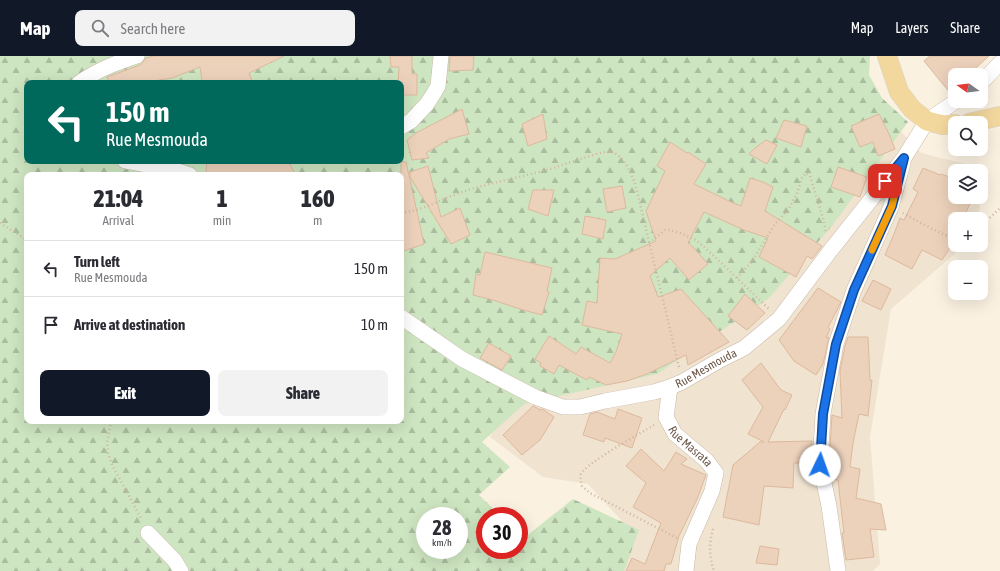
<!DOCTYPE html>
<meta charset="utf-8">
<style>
body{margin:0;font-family:"Asap Condensed",sans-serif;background:#f2f2f3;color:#2b2b33;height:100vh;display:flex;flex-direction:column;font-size:15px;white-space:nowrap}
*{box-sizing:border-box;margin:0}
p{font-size:13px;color:#7c7c81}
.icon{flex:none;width:22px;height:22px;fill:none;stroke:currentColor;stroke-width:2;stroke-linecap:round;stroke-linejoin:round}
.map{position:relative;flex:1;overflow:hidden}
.side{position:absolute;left:24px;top:116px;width:380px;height:252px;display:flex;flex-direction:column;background:#fff;border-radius:8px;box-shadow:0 4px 16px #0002}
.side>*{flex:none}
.hud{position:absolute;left:24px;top:24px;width:380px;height:84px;border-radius:8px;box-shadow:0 4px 16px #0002;background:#00695c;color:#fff;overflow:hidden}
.needle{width:26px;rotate:284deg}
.controls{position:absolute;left:948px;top:12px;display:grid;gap:8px}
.controls a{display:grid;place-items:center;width:40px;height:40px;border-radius:8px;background:#fff;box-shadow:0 4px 16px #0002;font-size:20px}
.speed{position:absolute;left:416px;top:451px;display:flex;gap:8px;font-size:20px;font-weight:700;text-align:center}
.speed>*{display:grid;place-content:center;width:52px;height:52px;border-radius:50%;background:#fff;box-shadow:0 4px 16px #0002;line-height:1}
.speed small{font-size:10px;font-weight:400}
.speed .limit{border:6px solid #d22;background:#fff;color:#111}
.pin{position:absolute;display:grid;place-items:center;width:34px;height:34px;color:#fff;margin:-17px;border-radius:8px;box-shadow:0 2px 6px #0006}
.me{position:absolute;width:44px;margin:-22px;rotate:3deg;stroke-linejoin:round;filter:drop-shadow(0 0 3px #0008)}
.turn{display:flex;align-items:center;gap:14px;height:84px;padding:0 16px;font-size:18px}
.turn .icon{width:52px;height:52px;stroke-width:2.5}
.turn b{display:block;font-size:28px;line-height:34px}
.eta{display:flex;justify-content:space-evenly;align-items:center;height:68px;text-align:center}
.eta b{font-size:24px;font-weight:800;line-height:28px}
.primary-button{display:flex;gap:8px;margin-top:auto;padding:8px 16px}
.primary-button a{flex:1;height:46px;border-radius:8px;background:#111827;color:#fff;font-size:16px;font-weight:800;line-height:46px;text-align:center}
.primary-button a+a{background:#f2f2f3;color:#2b2b33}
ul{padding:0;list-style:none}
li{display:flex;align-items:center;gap:12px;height:56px;padding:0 16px;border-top:1px solid #e1e1e2}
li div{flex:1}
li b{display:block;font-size:15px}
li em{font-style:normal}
header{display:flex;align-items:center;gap:24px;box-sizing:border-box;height:56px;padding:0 20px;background:#111827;color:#fff}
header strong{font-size:19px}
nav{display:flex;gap:22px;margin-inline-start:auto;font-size:14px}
.search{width:280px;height:36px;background:#f2f2f3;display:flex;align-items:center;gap:10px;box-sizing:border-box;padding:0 14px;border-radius:8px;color:#7c7c81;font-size:15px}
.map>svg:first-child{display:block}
.residential{fill:#f0e3d0;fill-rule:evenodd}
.forest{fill:url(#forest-firs);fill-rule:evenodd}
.building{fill:#ecd1bb;stroke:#ddb99d}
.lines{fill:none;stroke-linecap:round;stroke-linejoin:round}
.minor-casing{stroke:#c9b9a9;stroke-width:16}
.major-casing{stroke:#d9d4d0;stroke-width:20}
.path{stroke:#d0b59f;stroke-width:2.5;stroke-dasharray:1 3;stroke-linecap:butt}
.minor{stroke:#fff;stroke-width:15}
.major{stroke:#f3d89e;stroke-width:19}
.route-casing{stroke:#114b97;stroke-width:10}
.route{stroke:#1a73e8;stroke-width:7}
.slow{stroke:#f59e0b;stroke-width:7}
.labels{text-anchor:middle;stroke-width:4;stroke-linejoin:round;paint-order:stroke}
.street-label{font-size:12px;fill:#6e594a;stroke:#fdf5e6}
</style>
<header>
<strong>Map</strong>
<div class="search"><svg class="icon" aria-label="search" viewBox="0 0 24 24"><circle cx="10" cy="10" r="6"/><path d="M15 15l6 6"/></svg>Search here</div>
<nav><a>Map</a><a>Layers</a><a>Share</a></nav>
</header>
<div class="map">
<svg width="1000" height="515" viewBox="0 0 1000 515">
<defs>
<pattern id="forest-firs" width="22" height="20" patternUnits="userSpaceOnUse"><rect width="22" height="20" fill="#cee5c1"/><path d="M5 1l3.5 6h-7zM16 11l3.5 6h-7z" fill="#abbd9f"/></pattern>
</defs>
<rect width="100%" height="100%" fill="#faf1e1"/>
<path class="residential" d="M98,0L869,41L921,97L986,113L978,163H955V189H965L891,253L870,381L880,508L873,515H554L544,506L621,464L588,428L543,421L490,381L526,304L401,119V27H46ZM955,115H981V141H955Z"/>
<path class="forest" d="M0,0H870L869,19L882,42L908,66L832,170L768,243L657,318L524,348L482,386L510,411L479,439L501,460H485V494H519V477L524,482L573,443L639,474L624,515H0ZM27,27H401V105H27ZM27,119H401V365H27ZM425,460H459V494H425Z"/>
<g class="building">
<polygon points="154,0 284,0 249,17 253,27 213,27 202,25 200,11 172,22 141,27 109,27 107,21 140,9 143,6 146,2"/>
<polygon points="390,0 412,0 412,18 417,18 417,39 401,39 401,27 398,27 399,11 391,11"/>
<polygon points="450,0 474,0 473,14 449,15"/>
<polygon points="930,0 989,0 968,19 955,19 955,36 951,38 924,5"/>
<polygon points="462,53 469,78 449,83 426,97 429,102 412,104 407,84 416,77"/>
<polygon points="543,58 547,83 528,90 522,68"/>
<polygon points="879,58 889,78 895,93 878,100 873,86 860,91 851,70"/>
<polygon points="784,64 807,70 801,91 776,82"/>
<polygon points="766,84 777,89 767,108 749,98 755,92"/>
<polygon points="670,86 687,97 688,96 706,108 694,128 731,146 741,150 750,122 763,126 773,131 765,155 822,190 812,203 807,200 796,221 759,201 768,182 744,174 704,156 688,187 692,190 708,208 689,224 670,202 650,220 658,241 681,233 729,286 688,309 686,299 647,318 627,325 606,329 589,321 587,324 559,309 554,318 540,310 541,307 535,303 549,280 576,298 581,291 610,307 616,296 622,278 582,269 587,245 597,247 600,202 615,203 656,185 646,155 665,115 657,110"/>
<polygon points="207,105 288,105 296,119 213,119 206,117"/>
<polygon points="401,106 406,106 424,188 401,196"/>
<polygon points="428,110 441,161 460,152 470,179 451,188 410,121 410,116"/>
<polygon points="838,111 867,121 860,141 831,131"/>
<polygon points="923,112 940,119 941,118 955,123 955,141 973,141 963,163 955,163 955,184 942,204 922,194 912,213 885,199 894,178 900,162 904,164 918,136 913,133"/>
<polygon points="622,130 626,152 607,156 603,133"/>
<polygon points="533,134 554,134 548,160 528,153"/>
<polygon points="585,160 606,164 603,183 582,178"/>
<polygon points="485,196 552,212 547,235 549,236 542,259 523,254 493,244 473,239 476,218 480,219"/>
<polygon points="873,224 891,233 881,254 862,245"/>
<polygon points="818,232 841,246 834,260 828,271 830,273 826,282 829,281 823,308 816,319 794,305 779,284"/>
<polygon points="745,238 765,257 747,274 728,260"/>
<polygon points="848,281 868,281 870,325 872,324 868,360 859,358 853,387 850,411 860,413 856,442 881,448 886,474 870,473 874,501 846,504 842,477 844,477 838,424 832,423 829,408 832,359 842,362 840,315 845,290"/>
<polygon points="489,287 511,300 502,314 480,302"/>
<polygon points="761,307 781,334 792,339 785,354 784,353 768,386 812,385 811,407 794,407 793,432 764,430 759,469 723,461 733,409 760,386 764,386 748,378 763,351 742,324"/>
<polygon points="533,350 541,354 541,353 544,354 554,361 540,384 522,399 503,379"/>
<polygon points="618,353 642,362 632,392 605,382 604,386 583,379 590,358 597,356 615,363"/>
<polygon points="641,393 664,415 676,396 687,403 681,408 706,419 697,443 679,480 671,508 666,508 664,515 626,515 632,502 645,508 661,467 633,451 646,427 626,410"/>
<polygon points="760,490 779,493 777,509 756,507"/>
</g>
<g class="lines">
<defs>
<g id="minor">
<path d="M79,27C97,14 116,7 137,0"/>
<polyline points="981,27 1000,7"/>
<polyline points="401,71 411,65 427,48 434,37 438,30 441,0"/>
<polyline points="125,105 178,115 190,119"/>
<path id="s1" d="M401,261L462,303L535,341L563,351H580L605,345L654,336L670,331L682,326L720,304L744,292L779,263L830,195L904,102L927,65L956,45"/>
<path id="s2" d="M670,331L666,361L675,378L707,405L716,417L712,435L689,488L686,515"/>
<polyline points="148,477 175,505 181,515"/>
<polyline points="838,515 829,450 820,409 823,358 836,288 854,234 891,151 903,107"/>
</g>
<g id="major">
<polyline points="887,0 899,36 912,53 927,65 943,69 955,68"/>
<polyline points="969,67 1000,60"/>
</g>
</defs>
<use href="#minor" class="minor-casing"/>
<use href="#major" class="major-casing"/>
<g class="path">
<polyline points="382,119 391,118"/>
<path d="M401,157C422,155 439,144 459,137C485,128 512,123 539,116C552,113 564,108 577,104C585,102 605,94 612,96C625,101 630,116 635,127L679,311"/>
<path d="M903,157C914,163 945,181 955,182"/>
<polyline points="0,167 27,184"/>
<polyline points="981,170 1000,152"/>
<polyline points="649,187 665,174 670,174 680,177 696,184 714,200 770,254"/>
<polyline points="737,222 753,204 775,168 788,154 797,137 802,122 806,117 810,120 823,162 826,177"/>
<polyline points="111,365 107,387 108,397 112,409 142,464"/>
<path d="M654,369C641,377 586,407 581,418C580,422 581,426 582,430L590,437L677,482"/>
<path d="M713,473C709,487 709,500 714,515"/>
</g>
<use href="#minor" class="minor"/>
<use href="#major" class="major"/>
</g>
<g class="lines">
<defs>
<polyline id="route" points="820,409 823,358 836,288 854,234 892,150 904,102 885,125"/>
</defs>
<use href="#route" class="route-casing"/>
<use href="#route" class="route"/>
<polyline class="slow" points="872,194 892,150 897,129"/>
</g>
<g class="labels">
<g class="street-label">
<text dy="4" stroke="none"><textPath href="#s1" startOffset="336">Rue Mesmouda</textPath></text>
<text dy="4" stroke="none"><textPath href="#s2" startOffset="69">Rue Masrata</textPath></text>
</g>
</g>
</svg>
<div class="controls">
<a><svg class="needle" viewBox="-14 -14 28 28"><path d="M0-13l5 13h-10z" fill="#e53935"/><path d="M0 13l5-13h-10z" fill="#7c7c81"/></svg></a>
<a><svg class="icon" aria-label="search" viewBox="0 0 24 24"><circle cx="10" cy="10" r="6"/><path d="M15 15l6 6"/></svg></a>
<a><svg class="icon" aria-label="layers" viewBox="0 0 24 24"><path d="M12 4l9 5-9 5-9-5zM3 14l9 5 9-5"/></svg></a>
<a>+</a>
<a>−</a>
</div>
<div class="speed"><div>28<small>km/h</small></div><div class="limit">30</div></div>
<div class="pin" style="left:885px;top:125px;background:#d93025"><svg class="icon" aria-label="arrive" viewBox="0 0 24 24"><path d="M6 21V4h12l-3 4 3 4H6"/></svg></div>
<svg class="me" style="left:820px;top:409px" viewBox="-20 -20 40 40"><circle r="19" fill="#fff"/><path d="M0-13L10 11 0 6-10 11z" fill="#1a73e8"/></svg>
<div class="hud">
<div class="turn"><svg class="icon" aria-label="left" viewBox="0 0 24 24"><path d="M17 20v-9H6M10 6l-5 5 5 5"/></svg><div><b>150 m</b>Rue Mesmouda</div></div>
</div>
<section class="side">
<div class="eta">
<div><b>21:04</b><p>Arrival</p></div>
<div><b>1</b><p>min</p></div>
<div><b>160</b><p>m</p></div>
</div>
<ul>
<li><svg class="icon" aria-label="left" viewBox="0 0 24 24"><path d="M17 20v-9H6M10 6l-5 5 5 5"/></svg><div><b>Turn left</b><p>Rue Mesmouda</p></div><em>150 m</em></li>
<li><svg class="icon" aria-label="arrive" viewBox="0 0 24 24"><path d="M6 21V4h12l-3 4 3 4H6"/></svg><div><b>Arrive at destination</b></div><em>10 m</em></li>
</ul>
<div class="primary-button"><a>Exit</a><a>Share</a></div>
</section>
</div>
